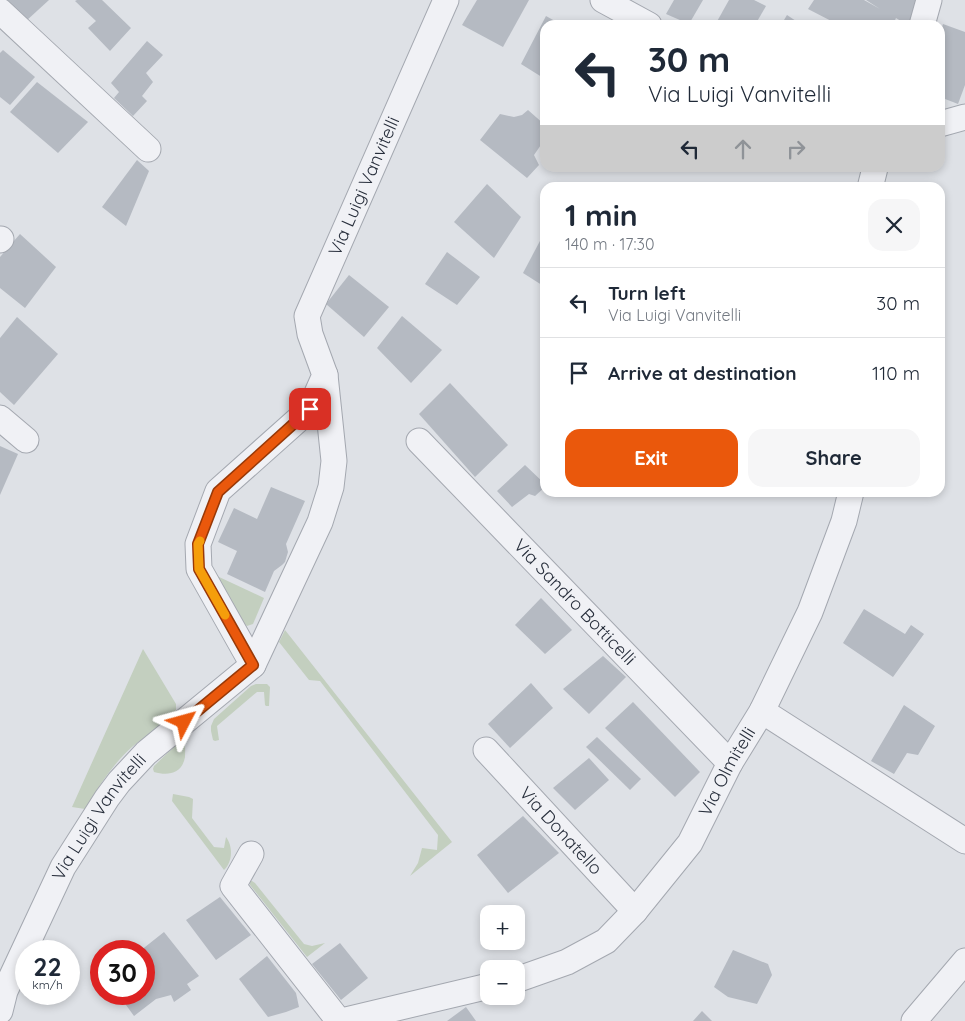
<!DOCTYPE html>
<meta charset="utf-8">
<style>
body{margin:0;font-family:Quicksand,sans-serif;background:#f6f6f7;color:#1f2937;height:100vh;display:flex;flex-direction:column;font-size:19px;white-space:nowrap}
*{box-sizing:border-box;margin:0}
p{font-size:16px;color:#747a83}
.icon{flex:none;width:28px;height:28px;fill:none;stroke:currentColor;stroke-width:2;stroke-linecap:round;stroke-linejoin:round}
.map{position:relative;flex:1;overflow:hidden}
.drawer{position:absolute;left:540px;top:182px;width:405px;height:315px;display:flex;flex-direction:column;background:#fff;border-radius:15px;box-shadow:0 2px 8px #0003}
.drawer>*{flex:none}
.hud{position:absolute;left:540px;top:20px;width:405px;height:152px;border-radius:15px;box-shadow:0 2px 8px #0003;background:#fff;color:#1f2937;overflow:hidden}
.tools{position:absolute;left:480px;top:905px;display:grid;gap:10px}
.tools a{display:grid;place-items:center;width:45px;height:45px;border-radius:10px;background:#fff;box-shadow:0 2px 8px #0003;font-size:25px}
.speed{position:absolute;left:15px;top:940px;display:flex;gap:10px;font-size:25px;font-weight:700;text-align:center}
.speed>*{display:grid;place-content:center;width:65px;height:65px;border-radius:50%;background:#fff;box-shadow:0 2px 8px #0003;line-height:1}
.speed small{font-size:12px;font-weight:400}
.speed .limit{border:8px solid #d22;background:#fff;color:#111}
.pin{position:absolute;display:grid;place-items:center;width:42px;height:42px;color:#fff;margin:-21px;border-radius:10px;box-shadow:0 2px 8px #0006}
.me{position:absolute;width:55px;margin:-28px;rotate:51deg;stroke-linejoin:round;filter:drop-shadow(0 0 4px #0008)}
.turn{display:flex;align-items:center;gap:18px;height:105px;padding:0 25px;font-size:22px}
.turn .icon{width:65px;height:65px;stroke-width:2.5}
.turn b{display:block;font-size:35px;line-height:42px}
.lanes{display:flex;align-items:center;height:48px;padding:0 25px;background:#0003;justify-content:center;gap:25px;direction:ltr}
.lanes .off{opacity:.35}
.round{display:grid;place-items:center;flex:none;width:52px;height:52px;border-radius:15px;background:#f6f6f7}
.summary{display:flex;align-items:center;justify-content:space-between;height:85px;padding:0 25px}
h1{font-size:30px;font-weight:800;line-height:38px}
.action{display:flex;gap:10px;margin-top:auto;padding:10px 25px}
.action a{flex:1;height:58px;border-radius:15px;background:#ea580c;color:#fff;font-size:20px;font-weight:800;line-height:58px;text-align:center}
.action a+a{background:#f6f6f7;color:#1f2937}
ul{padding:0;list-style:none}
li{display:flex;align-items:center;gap:15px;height:70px;padding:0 25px;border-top:1px solid #e0e1e3}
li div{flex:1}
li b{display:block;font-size:19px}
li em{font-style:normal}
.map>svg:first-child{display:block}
.green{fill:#c3cfbf}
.building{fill:#b5bac2}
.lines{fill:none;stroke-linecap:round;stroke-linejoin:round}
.minor-casing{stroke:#a4a8b0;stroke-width:27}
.minor{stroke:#f0f1f5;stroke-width:25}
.route-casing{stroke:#983908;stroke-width:12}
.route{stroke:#ea580c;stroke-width:9}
.slow{stroke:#f59e0b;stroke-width:9}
.labels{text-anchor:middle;stroke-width:4;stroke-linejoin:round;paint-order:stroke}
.street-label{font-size:18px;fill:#282f3c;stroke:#edf0f4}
</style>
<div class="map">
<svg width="965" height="1021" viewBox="0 0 965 1021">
<rect width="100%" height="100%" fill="#dee1e6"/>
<g class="green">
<polygon points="217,576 264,598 253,624 247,626 244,624"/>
<polygon points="285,630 452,842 410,876 418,863 422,848 437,850 438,835 320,681 309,680 279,642"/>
<path d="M143,649L176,704V713C165,725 145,736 132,747C112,765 99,786 85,809L72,807Z"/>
<polygon points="256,684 267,684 270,687 269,706 266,706 265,705 264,692 257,692 217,726 219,740 215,741 213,740 211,731 211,726 214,719 251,686"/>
<path d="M179,742H183C186,746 185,751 185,757C182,774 168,776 154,772L153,769L154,766Z"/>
<path d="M173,794L189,797L193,799L192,818L214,847L224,848L226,837C233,846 233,862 224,870L172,801Z"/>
<polygon points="250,881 252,881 255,883 304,944 312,946 325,943 307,957 250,885"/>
</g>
<g class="building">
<polygon points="4,0 49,0 26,21"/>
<polygon points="77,0 102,0 131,28 110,51 88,28 96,21 75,1"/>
<polygon points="477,0 529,0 503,47 462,25"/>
<polygon points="674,0 703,0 689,24 666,14"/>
<polygon points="729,0 754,0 766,6 755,25 715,25"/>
<polygon points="814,0 864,0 880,9 866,0 923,0 916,25 907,25 896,18 893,25 839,25 808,9"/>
<polygon points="787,15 802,25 781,25"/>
<polygon points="546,16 562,25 545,25 545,79 521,64"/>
<polygon points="943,24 965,32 965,85 958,104 940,97 940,34"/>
<polygon points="147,41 163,55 146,73 153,82 142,96 147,101 133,116 114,98 119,92 111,83"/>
<polygon points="3,50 35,77 10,105 0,97 0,53"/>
<polygon points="37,82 88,122 58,153 10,112"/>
<polygon points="528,110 545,125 545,139 534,155 539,165 527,178 480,140 500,114 514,117 522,115"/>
<polygon points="137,160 149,171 126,226 102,207"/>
<polygon points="487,184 521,217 494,258 454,222"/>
<polygon points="20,234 56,267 25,308 0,288 0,257"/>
<polygon points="541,239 545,241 545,287 523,273"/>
<polygon points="447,252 480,277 457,305 425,284"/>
<polygon points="349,275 389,307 364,337 326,304"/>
<polygon points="402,316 442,350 411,383 377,348"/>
<polygon points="17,317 58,354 14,405 0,392 0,338"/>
<polygon points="450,383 508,445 475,477 419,414"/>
<polygon points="0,446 18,454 0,495"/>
<polygon points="525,465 545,484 545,487 535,496 529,494 512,507 497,491"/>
<polygon points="271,487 305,501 286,544 288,552 285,562 282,565 274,571 265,592 227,574 237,551 218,542 234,508 257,519"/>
<polygon points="541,598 572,630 545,654 515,625"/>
<polygon points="864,609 905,634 911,625 924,634 893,677 843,643"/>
<polygon points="603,656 626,677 589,714 563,689"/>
<polygon points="531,683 553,708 510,748 488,724"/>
<polygon points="633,702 700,772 675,797 605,728"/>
<polygon points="904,705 935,726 918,755 907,753 894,774 871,761"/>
<polygon points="597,737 641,779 630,790 586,747"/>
<polygon points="589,758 609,780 575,810 553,788"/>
<polygon points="523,816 559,853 508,893 477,855"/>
<polygon points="220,897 251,935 216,960 186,920"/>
<polygon points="164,932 199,976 187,984 191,990 174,1002 171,995 156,999 134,1016 118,994 144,994 144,951 140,951"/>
<polygon points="340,943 368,978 341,1000 312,964"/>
<polygon points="733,950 768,964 772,975 757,1004 728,997 714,987"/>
<polygon points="267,956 296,993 299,1007 286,1012 268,1017 239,979"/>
<polygon points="466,1007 476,1021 447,1021"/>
<polygon points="702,1011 712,1021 693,1021"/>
</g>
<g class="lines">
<defs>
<g id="minor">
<polyline points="603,0 649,25"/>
<polyline points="0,11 148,149"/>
<polyline points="922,25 929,0"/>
<polyline points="940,124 965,117"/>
<polyline points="870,188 875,168"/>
<polyline points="0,240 1,239"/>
<polyline points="0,418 26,440"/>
<path id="s1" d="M419,441L730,763"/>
<path id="s2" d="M253,665L199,569L198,544L218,491L310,409L325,375L310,334L307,316L446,0"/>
<polyline points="762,711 965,841"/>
<path id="s3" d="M486,750L635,911"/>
<polyline points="251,854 233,886 339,1021"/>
<path id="s4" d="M516,980L567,962L606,941L635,911L690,843L730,763L762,711L810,612L844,521L851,492"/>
<path id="s5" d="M0,1011L5,991L63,867L107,798L119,782L146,753L253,665L320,522L331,487L334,461L325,375"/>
<polyline points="342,1021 489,986"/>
<polyline points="914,1021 965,961"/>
</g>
</defs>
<use href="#minor" class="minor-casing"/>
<use href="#minor" class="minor"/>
</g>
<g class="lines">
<defs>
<polyline id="route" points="184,722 253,665 199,569 198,544 218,492 310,409"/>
</defs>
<use href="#route" class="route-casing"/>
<use href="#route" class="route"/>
<polyline class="slow" points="200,541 198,544 199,569 225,615"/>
</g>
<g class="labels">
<g class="street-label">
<text dy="6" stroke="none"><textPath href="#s2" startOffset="556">Via Luigi Vanvitelli</textPath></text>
<text dy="6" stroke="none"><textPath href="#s1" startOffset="224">Via Sandro Botticelli</textPath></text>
<text dy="6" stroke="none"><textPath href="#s4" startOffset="308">Via Olmitelli</textPath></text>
<text dy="6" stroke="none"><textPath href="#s5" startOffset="219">Via Luigi Vanvitelli</textPath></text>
<text dy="6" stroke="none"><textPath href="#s3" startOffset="110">Via Donatello</textPath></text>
</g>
</g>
</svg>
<div class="tools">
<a>+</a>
<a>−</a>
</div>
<div class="speed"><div>22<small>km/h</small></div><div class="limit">30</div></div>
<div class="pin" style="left:310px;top:409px;background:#d93025"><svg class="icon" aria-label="arrive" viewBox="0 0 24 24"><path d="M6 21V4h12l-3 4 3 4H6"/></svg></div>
<svg class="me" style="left:184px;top:722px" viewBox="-20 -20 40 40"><path d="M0-17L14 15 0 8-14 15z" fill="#ea580c" stroke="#fff" stroke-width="4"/></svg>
<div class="hud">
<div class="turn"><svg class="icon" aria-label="left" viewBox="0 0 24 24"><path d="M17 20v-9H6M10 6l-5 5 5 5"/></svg><div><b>30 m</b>Via Luigi Vanvitelli</div></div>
<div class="lanes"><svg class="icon" aria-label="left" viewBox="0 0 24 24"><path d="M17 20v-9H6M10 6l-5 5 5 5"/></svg><svg class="icon off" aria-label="ahead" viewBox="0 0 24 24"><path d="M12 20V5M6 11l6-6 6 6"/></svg><svg class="icon off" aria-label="right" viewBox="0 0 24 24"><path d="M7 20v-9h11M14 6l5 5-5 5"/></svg></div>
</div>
<section class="drawer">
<div class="summary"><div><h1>1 min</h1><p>140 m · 17:30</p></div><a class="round"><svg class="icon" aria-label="close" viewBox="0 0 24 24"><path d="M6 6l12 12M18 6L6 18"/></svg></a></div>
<ul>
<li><svg class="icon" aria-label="left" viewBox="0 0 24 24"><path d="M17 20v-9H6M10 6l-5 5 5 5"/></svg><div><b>Turn left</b><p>Via Luigi Vanvitelli</p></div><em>30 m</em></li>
<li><svg class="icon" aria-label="arrive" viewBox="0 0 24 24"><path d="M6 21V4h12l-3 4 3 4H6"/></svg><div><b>Arrive at destination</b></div><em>110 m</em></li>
</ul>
<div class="action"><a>Exit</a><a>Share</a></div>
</section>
</div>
